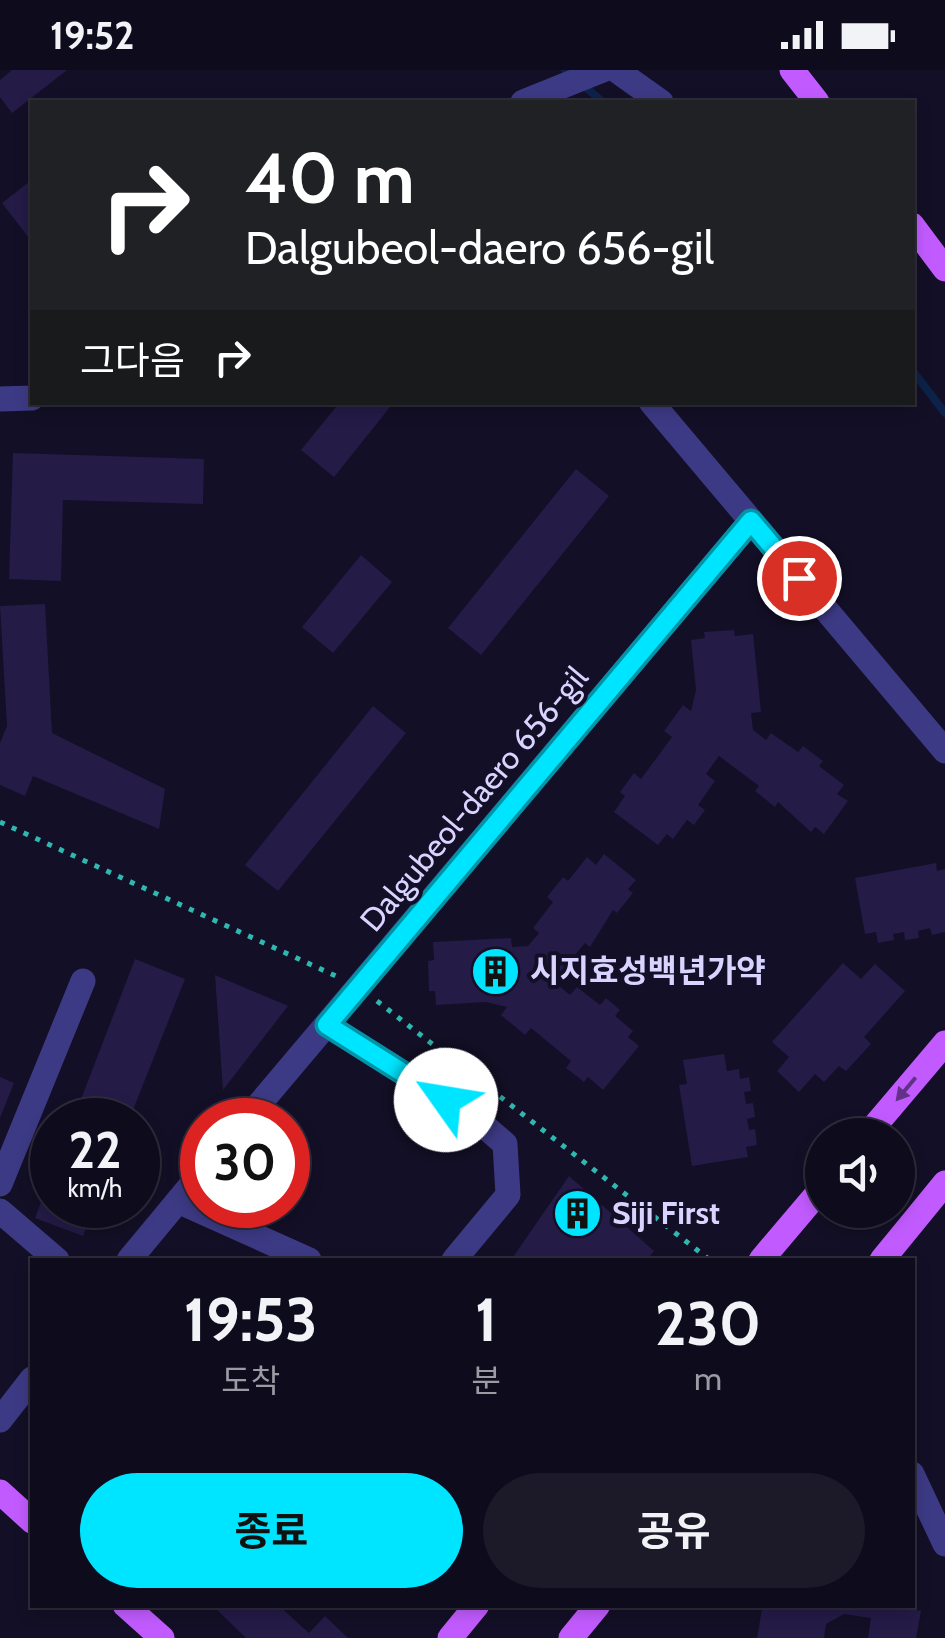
<!DOCTYPE html>
<html lang="ko">
<meta charset="utf-8">
<style>
body{margin:0;font-family:Cabin,"Noto Sans KR",sans-serif;background:#1c1929;color:#f1f3f6;height:100vh;display:flex;flex-direction:column;font-size:38px;white-space:nowrap}
*{box-sizing:border-box;margin:0}
p{font-size:32px;color:#9b9ba3}
.icon{flex:none;width:55px;height:55px;fill:none;stroke:currentColor;stroke-width:2;stroke-linecap:round;stroke-linejoin:round}
.map{position:relative;flex:1;overflow:hidden}
.panel{position:absolute;left:30px;top:1188px;width:885px;height:350px;display:flex;flex-direction:column;background:#0e0b1c;border-radius:0px;box-shadow:0 5px 15px #0003,0 0 0 2px #2e2b3b}
.panel>*{flex:none}
.top-card{position:absolute;left:30px;top:30px;width:885px;height:305px;border-radius:0px;box-shadow:0 5px 15px #0003,0 0 0 2px #2e2b3b;background:#202124;color:#fff;overflow:hidden}
.buttons{position:absolute;left:805px;top:1048px;display:grid;gap:20px}
.buttons a{display:grid;place-items:center;width:110px;height:110px;border-radius:50%;background:#0e0b1c;box-shadow:0 5px 15px #0003,0 0 0 2px #2e2b3b;font-size:50px}
.speed{position:absolute;left:30px;top:1028px;display:flex;gap:20px;font-size:50px;font-weight:700;text-align:center}
.speed>*{display:grid;place-content:center;width:130px;height:130px;border-radius:50%;background:#0e0b1c;box-shadow:0 5px 15px #0003,0 0 0 2px #2e2b3b;line-height:1}
.speed small{font-size:25px;font-weight:400}
.speed .limit{border:15px solid #d22;background:#fff;color:#111}
.pin{position:absolute;display:grid;place-items:center;width:85px;height:85px;color:#fff;margin:-42px;border:5px solid #fff;border-radius:50%;box-shadow:0 2px 10px #0007}
.me{position:absolute;width:110px;margin:-55px;rotate:302deg;stroke-linejoin:round;filter:drop-shadow(0 0 8px #0008)}
.turn{display:flex;align-items:center;gap:35px;height:210px;padding:0 50px;font-size:45px}
.turn .icon{width:130px;height:130px;stroke-width:2.5}
.turn b{display:block;font-size:70px;line-height:85px}
.then{display:flex;align-items:center;height:95px;padding:0 50px;background:#0003;gap:20px;font-size:38px}
.eta{display:flex;justify-content:space-evenly;align-items:center;height:170px;text-align:center}
.eta b{font-size:60px;font-weight:700;line-height:70px}
.action{display:flex;gap:20px;margin-top:auto;padding:20px 50px}
.action a{flex:1;height:115px;border-radius:60px;background:#00e5ff;color:#111;font-size:40px;font-weight:700;line-height:115px;text-align:center}
.action a+a{background:#1c1929;color:#f1f3f6}
.status{display:flex;justify-content:space-between;align-items:center;height:70px;padding:0 50px;background:#0e0b1c;direction:ltr}
.status svg{height:28px;fill:currentColor}
.map>svg:first-child{display:block}
.lines{fill:none;stroke-linecap:round;stroke-linejoin:round}
.stream{stroke:#0c2248;stroke-width:8}
.building{fill:#241b47}
.path{stroke:#2fb8b0;stroke-width:5;stroke-dasharray:5 8;stroke-linecap:butt}
.minor{stroke:#3d3a85;stroke-width:25}
.major{stroke:#c25bff;stroke-width:25}
.oneway{fill:#623188}
.route-casing{stroke:#0095a6;stroke-width:25}
.route{stroke:#00e5ff;stroke-width:18}
.labels{text-anchor:middle;stroke-width:8;stroke-linejoin:round;paint-order:stroke}
.street-label{font-size:32px;fill:#d9d4ff;stroke:#130f26}
.poi-label{font-size:32px;font-weight:bold;fill:#d9d4ff;stroke:#130f26;text-anchor:start}
</style>
<div class="status"><b>19:52</b><svg viewBox="0 0 49 12"><path d="M0 12V9h3v3zM5 12V6h3v6zM10 12V3h3v9zM15 12V0h3v12zM26 1h20v11H26zM47 4h2v5h-2z"/></svg></div>
<div class="map">
<svg width="945" height="1568" viewBox="0 0 945 1568">
<rect width="100%" height="100%" fill="#130f26"/>
<g class="lines">
<g class="stream">
<polyline points="565,0 603,32"/>
<polyline points="912,300 945,343"/>
</g>
</g>
<g class="building">
<polygon points="12,0 67,0 12,43 0,27 0,10"/>
<polygon points="29,112 32,116 32,172 2,133"/>
<polygon points="340,332 394,332 334,407 301,380"/>
<polygon points="13,383 204,389 203,434 63,430 61,511 9,509"/>
<polygon points="576,399 609,426 481,585 448,558"/>
<polygon points="361,485 392,512 333,583 302,557"/>
<polygon points="45,534 52,663 165,719 159,759 33,706 25,726 0,715 0,673 7,656 0,536"/>
<polygon points="734,560 735,566 753,564 761,642 751,643 753,660 766,670 771,663 798,682 803,676 823,691 819,696 844,715 837,724 848,731 824,764 815,757 811,762 778,732 775,737 755,721 759,716 719,686 706,704 715,711 698,735 705,740 694,755 687,750 673,769 667,764 658,775 614,742 625,726 620,722 634,703 641,709 672,667 664,661 683,635 691,641 696,620 691,570 705,568 704,562"/>
<polygon points="373,636 406,663 278,821 245,795"/>
<polygon points="604,784 636,810 628,819 633,823 617,843 613,840 590,877 585,873 553,911 570,925 577,917 600,935 606,928 620,940 615,946 633,961 628,967 639,976 603,1020 588,1007 584,1012 566,998 571,991 531,958 525,965 501,945 507,937 486,932 436,935 435,921 429,921 428,891 434,890 433,872 511,868 512,877 528,876 539,863 533,858 553,832 547,827 563,807 568,811 587,787 596,795"/>
<polygon points="936,793 937,801 945,799 945,862 932,865 930,858 918,861 919,868 905,870 904,862 893,864 894,870 878,873 876,862 865,864 855,808"/>
<polygon points="135,889 185,909 129,1050 73,1050"/>
<polygon points="843,893 861,909 875,894 905,921 864,967 871,974 846,1001 839,996 824,1012 815,1004 799,1022 777,1001 789,987 772,972"/>
<polygon points="215,905 288,936 223,1020"/>
<polygon points="724,984 727,1001 739,999 740,1009 749,1007 751,1021 744,1022 746,1034 753,1033 755,1047 747,1049 749,1060 755,1059 757,1075 746,1077 748,1087 692,1096 679,1015 687,1014 683,990"/>
<polygon points="0,1007 14,1013 0,1048"/>
<polygon points="52,1102 52,1135 95,1135 83,1166 35,1148"/>
<polygon points="569,1106 654,1181 647,1190 511,1190"/>
<polygon points="212,1535 278,1535 309,1563 325,1546 348,1568 246,1568"/>
<polygon points="751,1535 888,1535 921,1541 916,1568 868,1568 871,1548 844,1544 826,1554 824,1568 757,1568 762,1539"/>
</g>
<g class="lines">
<g class="path">
<polyline points="0,752 338,907"/>
<polyline points="377,931 710,1190"/>
</g>
<g class="minor">
<polyline points="616,0 661,32"/>
<polyline points="523,32 603,0"/>
<polyline points="0,329 32,328"/>
<polyline points="651,332 945,681"/>
<polyline points="327,955 476,1049 505,1074 508,1125 454,1190"/>
<polyline points="246,1050 751,451"/>
<polyline points="0,1114 83,911"/>
<polyline points="178,1131 309,1190"/>
<polyline points="0,1141 57,1190"/>
<polyline points="129,1190 202,1102"/>
<polyline points="0,1350 32,1309"/>
<polyline points="912,1404 945,1474"/>
</g>
<g class="major">
<polyline points="792,0 817,32"/>
<polyline points="912,155 945,199"/>
<polyline points="867,1065 945,973"/>
<polyline points="761,1190 822,1118"/>
<polyline points="882,1190 945,1113"/>
<polyline points="0,1422 32,1451"/>
<polyline points="125,1535 162,1568"/>
<polyline points="450,1568 477,1535"/>
<polyline points="571,1568 598,1535"/>
</g>
</g>
<defs><path id="oneway-solid" d="M-6-.8H1V-3.2L6.5 0L1 3.2V.8H-6Z" transform="scale(2.5)"/></defs>
<use class="oneway" href="#oneway-solid" transform="translate(906 1019) rotate(130)"/>
<g class="lines">
<defs>
<polyline id="route" points="446,1030 327,955 751,451 799,508"/>
</defs>
<use href="#route" class="route-casing"/>
<use href="#route" class="route"/>
</g>
<defs>
<symbol id="building-disc" viewBox="-11 -11 22 22"><circle r="9.5" fill="#00e5ff" stroke="#130f26"/><path d="M-4-6H4V6H1V3H-1V6H-4ZM-2.5-4.3h1.7v1.8h-1.7ZM.8-4.3h1.7v1.8H.8ZM-2.5-1h1.7V.8h-1.7ZM.8-1h1.7V.8H.8Z" fill="#111"/></symbol>
</defs>
<g fill-rule="evenodd">
<use href="#building-disc" x="468" y="874" width="55" height="55"/>
<use href="#building-disc" x="550" y="1116" width="55" height="55"/>
</g>
<g class="labels">
<g class="street-label">
<text transform="translate(474 729) rotate(-50)" y="11">Dalgubeol-daero 656-gil</text>
</g>
<g class="poi-label">
<text x="530" y="912">시지효성백년가약</text>
<text x="612" y="1154">Siji First</text>
</g>
</g>
</svg>
<div class="buttons">
<a><svg class="icon" aria-label="sound" viewBox="0 0 24 24"><path d="M4 9h4l5-4v14l-5-4H4zM17 9q2 3 0 6"/></svg></a>
</div>
<div class="speed"><div>22<small>km/h</small></div><div class="limit">30</div></div>
<div class="pin" style="left:799px;top:508px;background:#d93025"><svg class="icon" aria-label="arrive" viewBox="0 0 24 24"><path d="M6 21V4h12l-3 4 3 4H6"/></svg></div>
<svg class="me" style="left:446px;top:1030px" viewBox="-20 -20 40 40"><circle r="19" fill="#fff"/><path d="M0-13L10 11 0 6-10 11z" fill="#00e5ff"/></svg>
<div class="top-card">
<div class="turn"><svg class="icon" aria-label="right" viewBox="0 0 24 24"><path d="M7 20v-9h11M14 6l5 5-5 5"/></svg><div><b>40 m</b>Dalgubeol-daero 656-gil</div></div>
<div class="then">그다음<svg class="icon" aria-label="right" viewBox="0 0 24 24"><path d="M7 20v-9h11M14 6l5 5-5 5"/></svg></div>
</div>
<section class="panel">
<div class="eta">
<div><b>19:53</b><p>도착</p></div>
<div><b>1</b><p>분</p></div>
<div><b>230</b><p>m</p></div>
</div>
<div class="action"><a>종료</a><a>공유</a></div>
</section>
</div>
